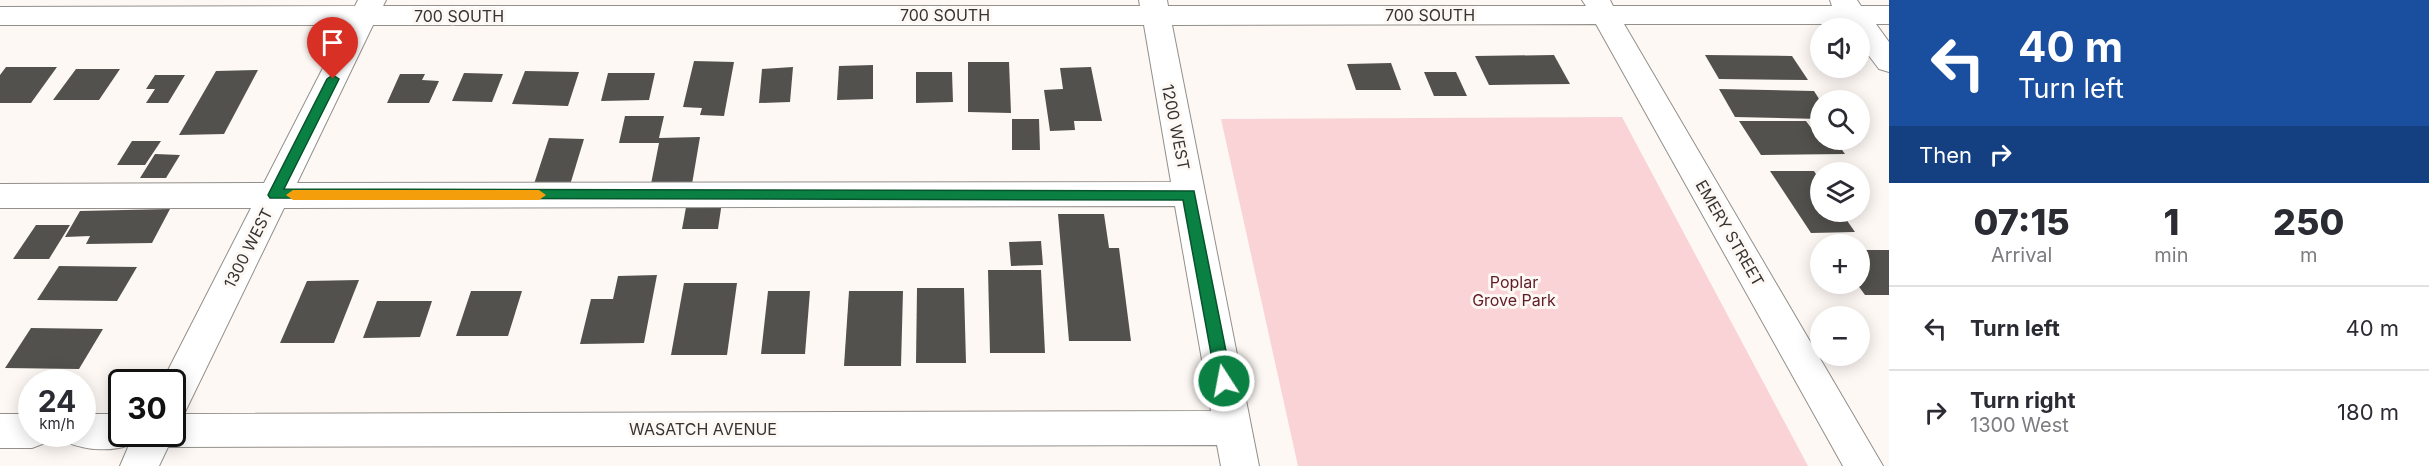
<!DOCTYPE html>
<meta charset="utf-8">
<style>
body{margin:0;font-family:Inter,sans-serif;background:#f2f2f3;color:#2b2b33;height:100vh;display:flex;flex-direction:column;font-size:22px;white-space:nowrap}
*{box-sizing:border-box;margin:0}
p{font-size:20px;color:#7c7c81}
.icon{flex:none;width:33px;height:33px;fill:none;stroke:currentColor;stroke-width:2;stroke-linecap:round;stroke-linejoin:round}
.map{position:relative;flex:1;overflow:hidden}
.drawer{display:flex;flex-direction:column;background:#fff;width:540px}
.drawer>*{flex:none}
.guide{background:#1a4fa0;color:#fff;overflow:hidden}
.buttons{position:absolute;left:1810px;top:18px;display:grid;gap:12px}
.buttons a{display:grid;place-items:center;width:60px;height:60px;border-radius:50%;background:#fff;box-shadow:0 3px 15px #0003;font-size:30px}
.speed{position:absolute;left:18px;top:369px;display:flex;gap:12px;font-size:30px;font-weight:700;text-align:center}
.speed>*{display:grid;place-content:center;width:78px;height:78px;border-radius:50%;background:#fff;box-shadow:0 3px 15px #0003;line-height:1}
.speed small{font-size:15px;font-weight:400}
.speed .limit{border:3px solid #111;border-radius:9px;background:#fff;color:#111}
.pin{position:absolute;display:grid;place-items:center;width:51px;height:51px;color:#fff;margin:-62px -26px;border-radius:50% 50% 50% 0;rotate:-45deg;box-shadow:0 0 6px #0007}
.pin .icon{rotate:45deg}
.me{position:absolute;width:66px;margin:-33px;rotate:349deg;stroke-linejoin:round;filter:drop-shadow(0 0 4px #0008)}
.turn{display:flex;align-items:center;gap:21px;height:126px;padding:0 30px;font-size:27px}
.turn .icon{width:78px;height:78px;stroke-width:2.5}
.turn b{display:block;font-size:42px;line-height:51px}
.then{display:flex;align-items:center;height:57px;padding:0 30px;background:#0003;gap:12px;font-size:22px}
.eta{display:flex;justify-content:space-evenly;align-items:center;height:102px;text-align:center}
.eta b{font-size:36px;font-weight:800;line-height:42px}
ul{padding:0;list-style:none}
li{display:flex;align-items:center;gap:18px;height:84px;padding:0 30px;border-top:2px solid #e1e1e2}
li div{flex:1}
li b{display:block;font-size:22px}
li em{font-style:normal}
main{display:flex;flex:1;min-height:0}
.map>svg:first-child{display:block}
.green{fill:#f9d3d6}
.building{fill:#53514d}
.lines{fill:none;stroke-linecap:round;stroke-linejoin:round}
.minor-casing{stroke:#938f8b;stroke-width:2}
.minor{fill:#fff;fill-rule:evenodd}
.route{fill:#0b8043;stroke:#07532c;stroke-width:1.5}
.slow{fill:#f59e0b}
.labels{text-anchor:middle;stroke-width:6;stroke-linejoin:round;paint-order:stroke}
.street-label{font-size:16px;fill:#363433;stroke:#fdf8f4}
.park-label{font-size:16px;fill:#601b28;stroke:#fdf8f4}
</style>
<main>
<div class="map">
<svg width="1889" height="466" viewBox="0 0 1889 466">
<rect width="100%" height="100%" fill="#fdf8f4"/>
<polygon class="green" points="1622,117 1808,466 1298,466 1221,119"/>
<g class="building">
<polygon points="1554,55 1570,84 1489,85 1475,56"/>
<polygon points="1705,55 1792,56 1808,80 1719,79"/>
<polygon points="694,61 734,62 724,116 700,115 702,108 683,107"/>
<polygon points="968,62 1009,62 1011,113 968,112"/>
<polygon points="1391,63 1401,90 1356,90 1347,64"/>
<polygon points="873,65 873,99 837,100 839,66"/>
<polygon points="6,67 57,67 31,103 0,103 0,75"/>
<polygon points="793,67 790,102 759,103 762,69"/>
<polygon points="1091,67 1102,121 1074,121 1075,130 1050,131 1044,90 1063,89 1060,68"/>
<polygon points="76,69 120,69 99,100 53,100"/>
<polygon points="258,70 224,134 179,135 216,71"/>
<polygon points="525,71 579,72 568,106 512,104"/>
<polygon points="916,72 952,72 953,102 916,103"/>
<polygon points="1424,72 1456,72 1467,96 1434,96"/>
<polygon points="464,73 503,74 492,102 452,101"/>
<polygon points="608,73 655,73 649,100 601,101"/>
<polygon points="400,74 425,74 422,80 439,81 429,103 387,103"/>
<polygon points="155,75 185,75 168,103 146,103 155,89 146,89"/>
<polygon points="1719,89 1814,91 1821,102 1821,119 1735,117"/>
<polygon points="625,116 664,116 659,138 700,137 692,184 651,184 659,143 619,143"/>
<polygon points="1012,119 1039,119 1040,150 1012,150"/>
<polygon points="1739,121 1806,121 1820,140 1835,140 1845,154 1761,155"/>
<polygon points="549,138 584,139 570,185 534,184"/>
<polygon points="132,141 161,141 145,165 117,165"/>
<polygon points="155,154 180,155 166,178 140,178"/>
<polygon points="1770,171 1814,171 1821,182 1821,212 1841,212 1855,232 1811,233"/>
<polygon points="687,202 722,202 718,229 682,229"/>
<polygon points="170,209 152,243 86,244 90,236 65,237 80,211"/>
<polygon points="1058,214 1104,214 1109,248 1119,248 1131,341 1069,341"/>
<polygon points="36,225 70,225 49,259 13,259"/>
<polygon points="1041,241 1043,265 1011,266 1009,242"/>
<polygon points="1860,250 1889,250 1889,295 1865,295 1857,284 1860,284"/>
<polygon points="59,266 137,267 117,301 37,300"/>
<polygon points="988,270 1041,270 1045,353 990,353"/>
<polygon points="657,275 644,343 580,344 591,299 613,299 618,276"/>
<polygon points="359,280 334,343 280,343 307,281"/>
<polygon points="684,283 737,283 727,355 671,355"/>
<polygon points="917,288 964,288 966,363 916,363"/>
<polygon points="471,291 522,291 508,336 456,336"/>
<polygon points="768,291 810,291 805,354 761,354"/>
<polygon points="849,291 903,291 901,366 844,366"/>
<polygon points="377,301 432,301 420,337 363,338"/>
<polygon points="31,328 103,329 79,369 5,368"/>
</g>
<g class="lines">
<defs>
<g id="minor">
<path d="M358,0H386L383,6H1140L1139,0H1167L1168,6H1586L1582,0H1610L1613,6H1832L1830,0H1857L1861,6H1889V24H1876L1889,42V72L1879,69L1860,44V28H1849L1846,24H1624L1883,466H1843L1596,24L1172,25L1259,466H1221L1217,445L168,447L159,466H120L129,445C112,452 86,450 69,443L64,434H82V414H122V434H172V382H162L251,208H0V184L264,183L345,25H0V7L355,6ZM373,25H1144L1171,182L297,183ZM1175,206L1211,411L180,414L185,412L284,208Z"/>
<polygon points="0,414 32,414 32,434 50,434 45,443 32,448 0,448"/>
</g>
</defs>
<use href="#minor" class="minor-casing"/>
<use href="#minor" class="minor"/>
</g>
<polygon class="route" points="333,75 339,79 284,189 1194,191 1232,381 1229,386 1224,388 1219,386 1216,381 1183,200 270,198 268,195 327,79"/>
<polygon class="slow" points="293,190 539,190 546,195 539,200 293,200 286,195"/>
<g class="labels">
<g class="street-label">
<text x="945" y="21">700 SOUTH</text>
<text x="1430" y="21">700 SOUTH</text>
<text x="459" y="22">700 SOUTH</text>
<text transform="translate(1176 127) rotate(79)" y="6">1200 WEST</text>
<text transform="translate(1730 233) rotate(60)" y="6">EMERY STREET</text>
<text transform="translate(248 248) rotate(-63)" y="6">1300 WEST</text>
<text x="703" y="435">WASATCH AVENUE</text>
</g>
<g class="park-label">
<text x="1514" y="288">Poplar<tspan x="1514" dy="18">Grove Park</tspan></text>
</g>
</g>
</svg>
<div class="buttons">
<a><svg class="icon" aria-label="sound" viewBox="0 0 24 24"><path d="M4 9h4l5-4v14l-5-4H4zM17 9q2 3 0 6"/></svg></a>
<a><svg class="icon" aria-label="search" viewBox="0 0 24 24"><circle cx="10" cy="10" r="6"/><path d="M15 15l6 6"/></svg></a>
<a><svg class="icon" aria-label="layers" viewBox="0 0 24 24"><path d="M12 4l9 5-9 5-9-5zM3 14l9 5 9-5"/></svg></a>
<a>+</a>
<a>−</a>
</div>
<div class="speed"><div>24<small>km/h</small></div><div class="limit">30</div></div>
<div class="pin" style="left:333px;top:79px;background:#d93025"><svg class="icon" aria-label="arrive" viewBox="0 0 24 24"><path d="M6 21V4h12l-3 4 3 4H6"/></svg></div>
<svg class="me" style="left:1224px;top:381px" viewBox="-20 -20 40 40"><circle r="17" fill="#0b8043" stroke="#fff" stroke-width="3"/><path d="M0-11L8 9 0 5-8 9z" fill="#fff"/></svg>
</div>
<section class="drawer">
<div class="guide">
<div class="turn"><svg class="icon" aria-label="left" viewBox="0 0 24 24"><path d="M17 20v-9H6M10 6l-5 5 5 5"/></svg><div><b>40 m</b>Turn left</div></div>
<div class="then">Then<svg class="icon" aria-label="right" viewBox="0 0 24 24"><path d="M7 20v-9h11M14 6l5 5-5 5"/></svg></div>
</div>
<div class="eta">
<div><b>07:15</b><p>Arrival</p></div>
<div><b>1</b><p>min</p></div>
<div><b>250</b><p>m</p></div>
</div>
<ul>
<li><svg class="icon" aria-label="left" viewBox="0 0 24 24"><path d="M17 20v-9H6M10 6l-5 5 5 5"/></svg><div><b>Turn left</b></div><em>40 m</em></li>
<li><svg class="icon" aria-label="right" viewBox="0 0 24 24"><path d="M7 20v-9h11M14 6l5 5-5 5"/></svg><div><b>Turn right</b><p>1300 West</p></div><em>180 m</em></li>
</ul>
</section>
</main>
